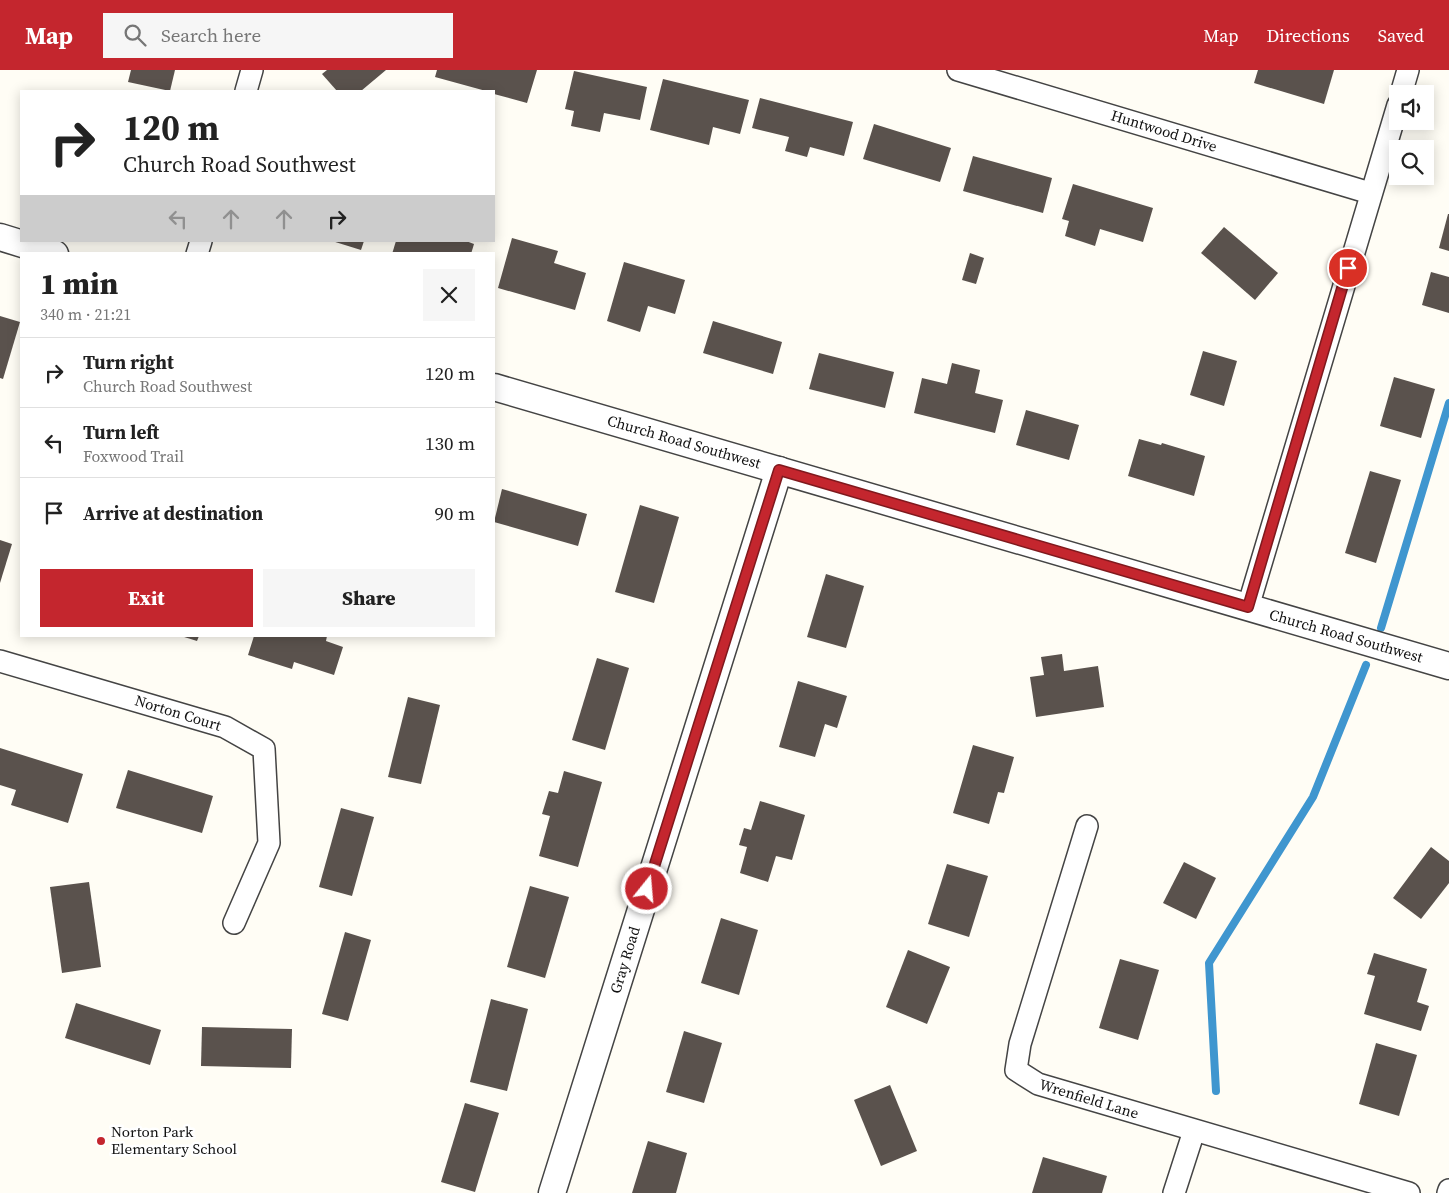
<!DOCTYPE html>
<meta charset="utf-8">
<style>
body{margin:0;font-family:"Source Serif 4",serif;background:#f6f6f6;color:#222;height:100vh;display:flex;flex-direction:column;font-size:19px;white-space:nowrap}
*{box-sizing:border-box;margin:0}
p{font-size:16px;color:#767676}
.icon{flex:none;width:28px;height:28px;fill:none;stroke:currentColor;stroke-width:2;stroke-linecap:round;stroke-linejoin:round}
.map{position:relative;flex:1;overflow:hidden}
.side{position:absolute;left:20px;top:182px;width:475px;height:385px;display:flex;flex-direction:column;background:#fff;border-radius:0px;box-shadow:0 2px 12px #0003}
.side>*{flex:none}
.top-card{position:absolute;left:20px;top:20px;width:475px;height:152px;border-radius:0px;box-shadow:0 2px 12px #0003;background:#fff;color:#222;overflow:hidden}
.fabs{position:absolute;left:1389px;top:15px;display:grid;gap:10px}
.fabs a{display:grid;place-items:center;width:45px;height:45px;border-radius:0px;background:#fff;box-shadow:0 2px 12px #0003;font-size:25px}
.pin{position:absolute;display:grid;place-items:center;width:42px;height:42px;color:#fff;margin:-21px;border:2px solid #fff;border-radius:50%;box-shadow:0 1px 5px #0007}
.me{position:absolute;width:55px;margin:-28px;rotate:17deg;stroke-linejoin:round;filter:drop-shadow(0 0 4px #0008)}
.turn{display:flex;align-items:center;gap:18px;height:105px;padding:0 20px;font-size:22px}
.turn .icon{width:65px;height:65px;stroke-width:2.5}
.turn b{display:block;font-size:35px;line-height:42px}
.lanes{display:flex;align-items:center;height:48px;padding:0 20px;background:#0003;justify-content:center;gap:25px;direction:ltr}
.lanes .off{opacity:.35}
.round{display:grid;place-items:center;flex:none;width:52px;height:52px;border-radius:0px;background:#f6f6f6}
.head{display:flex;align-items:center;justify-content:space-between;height:85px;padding:0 20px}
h1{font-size:30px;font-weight:800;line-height:38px}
.cta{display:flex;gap:10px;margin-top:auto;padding:10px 20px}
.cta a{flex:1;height:58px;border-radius:0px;background:#c4262e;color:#fff;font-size:20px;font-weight:800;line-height:58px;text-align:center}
.cta a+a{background:#f6f6f6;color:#222}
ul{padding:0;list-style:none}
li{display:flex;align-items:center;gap:15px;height:70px;padding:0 20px;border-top:1px solid #e0e0e0}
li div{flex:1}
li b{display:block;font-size:19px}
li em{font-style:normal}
header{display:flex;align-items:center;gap:30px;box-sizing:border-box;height:70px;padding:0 25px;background:#c4262e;color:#fff}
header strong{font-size:24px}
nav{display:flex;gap:28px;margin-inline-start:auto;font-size:18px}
.search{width:350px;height:45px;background:#f6f6f6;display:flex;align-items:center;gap:12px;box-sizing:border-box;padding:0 18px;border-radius:0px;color:#767676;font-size:19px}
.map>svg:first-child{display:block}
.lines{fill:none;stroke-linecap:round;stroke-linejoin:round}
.stream{stroke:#3f96cf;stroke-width:8}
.building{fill:#5a524d}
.minor-casing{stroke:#444;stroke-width:24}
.tertiary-casing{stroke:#444;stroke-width:29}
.minor{stroke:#fff;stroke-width:21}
.tertiary{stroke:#fff;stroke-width:26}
.route-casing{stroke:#7f191e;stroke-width:12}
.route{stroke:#c4262e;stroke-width:9}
.poi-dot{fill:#c4262e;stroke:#fff;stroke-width:2}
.labels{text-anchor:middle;stroke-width:5;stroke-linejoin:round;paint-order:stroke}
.street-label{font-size:15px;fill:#111;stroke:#fff}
.poi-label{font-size:15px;fill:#111;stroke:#fff;text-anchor:start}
</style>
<header>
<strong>Map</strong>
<div class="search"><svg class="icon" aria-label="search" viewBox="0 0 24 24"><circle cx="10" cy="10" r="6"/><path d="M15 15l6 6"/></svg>Search here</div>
<nav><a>Map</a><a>Directions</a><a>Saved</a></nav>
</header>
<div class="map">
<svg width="1449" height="1123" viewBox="0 0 1449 1123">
<rect width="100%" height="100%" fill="#fffdf5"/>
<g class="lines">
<g class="stream">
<polyline points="1381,558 1449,333"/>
<polyline points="1216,1021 1209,893 1313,727 1366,595"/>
</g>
</g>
<g class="building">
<polygon points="131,0 175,0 170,21 128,12"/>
<polygon points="327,0 386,0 361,21 337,21 322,4"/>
<polygon points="437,0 537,0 527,33 494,24 494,21 486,21 435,7"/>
<polygon points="1258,0 1334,0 1324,34 1254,13"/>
<polygon points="574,1 647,17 640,50 604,43 600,62 571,56 574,41 565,39"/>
<polygon points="663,9 749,30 740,64 713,57 709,75 650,60"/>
<polygon points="760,28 853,52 844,86 810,77 807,87 785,81 789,67 752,58"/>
<polygon points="874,54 951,78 940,112 863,89"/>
<polygon points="973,86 1052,108 1043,143 963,121"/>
<polygon points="1073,114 1153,138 1143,172 1100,159 1095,176 1065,166 1069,151 1062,149"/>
<polygon points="1448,144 1449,144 1449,181 1439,178"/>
<polygon points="1224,157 1278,203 1255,230 1201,183"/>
<polygon points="512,168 558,181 554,193 586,203 575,240 498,218"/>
<polygon points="332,171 364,171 361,180"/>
<polygon points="396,171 466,171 474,174 471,184 392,184"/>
<polygon points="970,183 984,188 976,214 962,210"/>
<polygon points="624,192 685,210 675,244 648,236 640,262 607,251"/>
<polygon points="1431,202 1449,207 1449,243 1422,235"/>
<polygon points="0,246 20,252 3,309 0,308"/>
<polygon points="713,251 782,272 773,304 703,283"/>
<polygon points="1203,281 1237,291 1224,336 1190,325"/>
<polygon points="819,283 894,302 885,338 809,319"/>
<polygon points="952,293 980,300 975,323 1003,330 995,363 914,343 922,308 947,314"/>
<polygon points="1394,307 1435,319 1421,368 1380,356"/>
<polygon points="1026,340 1079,355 1069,390 1016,375"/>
<polygon points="1139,369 1161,375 1162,373 1205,386 1194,426 1128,406"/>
<polygon points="1370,401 1401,410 1376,493 1345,483"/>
<polygon points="502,419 587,444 578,476 494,452"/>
<polygon points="640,435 679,447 654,533 615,522"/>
<polygon points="0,470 12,474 0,513"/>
<polygon points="826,504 864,516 846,578 807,567"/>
<polygon points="181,566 199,566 197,571"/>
<polygon points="254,566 327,566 326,571 343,577 334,605 294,592 292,599 248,585"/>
<polygon points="1062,584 1064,601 1098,596 1104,637 1036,647 1030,607 1044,605 1041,587"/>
<polygon points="597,588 629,598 605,680 572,670"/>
<polygon points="798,611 847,626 837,658 825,654 815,687 779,677"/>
<polygon points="408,627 440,635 421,714 388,707"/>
<polygon points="973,675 1014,687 1004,723 998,722 989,754 953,743"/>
<polygon points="0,678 83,704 68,753 11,735 16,720 0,715"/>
<polygon points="128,700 213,726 202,763 116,738"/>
<polygon points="564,701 602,712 578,797 539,786 550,746 542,744 549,721 558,723"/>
<polygon points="760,731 805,745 792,790 776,786 768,812 740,803 747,777 739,775 744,758 751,760"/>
<polygon points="341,738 374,747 352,826 319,817"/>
<polygon points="1431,777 1449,791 1449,813 1421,849 1393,828"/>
<polygon points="1184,792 1216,808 1196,849 1163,833"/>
<polygon points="947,794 988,806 969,867 928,854"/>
<polygon points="89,812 101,897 62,903 50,817"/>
<polygon points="530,816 569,827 545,908 507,897"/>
<polygon points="721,848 758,860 739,925 701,913"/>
<polygon points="345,862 371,870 348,951 322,944"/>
<polygon points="908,880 950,897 927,954 886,937"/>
<polygon points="1374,883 1427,899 1417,932 1429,936 1421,961 1364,944 1375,906 1367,904"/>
<polygon points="1120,889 1159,900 1138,970 1099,958"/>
<polygon points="491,929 528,939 507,1021 470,1012"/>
<polygon points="76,933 161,960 150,995 65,968"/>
<polygon points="202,957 292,959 291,998 201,996"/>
<polygon points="684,961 722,973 704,1033 666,1022"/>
<polygon points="1376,973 1417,985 1399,1046 1359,1034"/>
<polygon points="890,1015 917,1081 881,1096 854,1030"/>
<polygon points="465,1033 499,1043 475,1122 441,1112"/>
<polygon points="648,1071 687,1083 676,1123 632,1123"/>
<polygon points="1043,1087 1107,1106 1102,1123 1032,1123"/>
</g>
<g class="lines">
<defs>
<g id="minor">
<polyline points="958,0 1370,123"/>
<polyline points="246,21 252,0"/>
<polyline points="1401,24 1408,0"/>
<polyline points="197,184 201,171"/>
<polyline points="1248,537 1398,35"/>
<polyline points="0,591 225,657 264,679 269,773 234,853"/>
<polyline points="1087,756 1020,974 1016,1000 1038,1014 1409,1123"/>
<polyline points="1174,1123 1194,1061"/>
<polyline points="1448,1123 1449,1120"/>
</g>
<g id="tertiary">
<polyline points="0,167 55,184"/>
<polyline points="494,317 1449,596"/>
<polyline points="552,1123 779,400"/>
</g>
</defs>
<use href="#minor" class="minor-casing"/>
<use href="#tertiary" class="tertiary-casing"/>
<use href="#minor" class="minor"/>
<use href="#tertiary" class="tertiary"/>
</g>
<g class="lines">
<defs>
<polyline id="route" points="647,819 779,400 1248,537 1348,198"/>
</defs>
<use href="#route" class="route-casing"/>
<use href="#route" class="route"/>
</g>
<circle class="poi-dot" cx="101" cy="1071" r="5"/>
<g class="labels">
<g class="street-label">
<text transform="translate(1164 61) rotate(17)" y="5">Huntwood Drive</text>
<text transform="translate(684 372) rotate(16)" y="5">Church Road Southwest</text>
<text transform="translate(1346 566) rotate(16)" y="5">Church Road Southwest</text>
<text transform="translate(178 643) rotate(17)" y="5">Norton Court</text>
<text transform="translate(625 890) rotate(-73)" y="5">Gray Road</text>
<text transform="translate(1089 1029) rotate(17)" y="5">Wrenfield Lane</text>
</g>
<g class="poi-label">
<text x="111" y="1067">Norton Park<tspan x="111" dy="17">Elementary School</tspan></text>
</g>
</g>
</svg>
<div class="fabs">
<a><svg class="icon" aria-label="sound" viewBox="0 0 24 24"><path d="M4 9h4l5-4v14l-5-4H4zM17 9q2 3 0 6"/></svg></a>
<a><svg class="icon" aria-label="search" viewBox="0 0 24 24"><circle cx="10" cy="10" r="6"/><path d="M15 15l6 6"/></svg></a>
</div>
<div class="pin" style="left:1348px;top:198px;background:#d93025"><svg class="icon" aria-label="arrive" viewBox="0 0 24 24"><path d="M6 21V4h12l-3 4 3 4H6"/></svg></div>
<svg class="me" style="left:647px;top:819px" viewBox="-20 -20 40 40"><circle r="17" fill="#c4262e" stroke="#fff" stroke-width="3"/><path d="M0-11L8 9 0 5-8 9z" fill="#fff"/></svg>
<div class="top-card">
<div class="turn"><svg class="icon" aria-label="right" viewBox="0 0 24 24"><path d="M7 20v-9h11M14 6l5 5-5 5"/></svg><div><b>120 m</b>Church Road Southwest</div></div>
<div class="lanes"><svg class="icon off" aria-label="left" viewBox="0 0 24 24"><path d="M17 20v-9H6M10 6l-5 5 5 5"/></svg><svg class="icon off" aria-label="ahead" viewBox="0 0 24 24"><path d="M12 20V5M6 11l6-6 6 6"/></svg><svg class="icon off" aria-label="ahead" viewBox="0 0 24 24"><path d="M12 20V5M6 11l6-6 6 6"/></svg><svg class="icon" aria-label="right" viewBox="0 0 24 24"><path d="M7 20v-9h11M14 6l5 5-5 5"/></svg></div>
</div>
<section class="side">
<div class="head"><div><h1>1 min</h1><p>340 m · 21:21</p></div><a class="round"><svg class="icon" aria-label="close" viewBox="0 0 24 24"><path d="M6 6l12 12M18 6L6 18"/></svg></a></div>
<ul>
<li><svg class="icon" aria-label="right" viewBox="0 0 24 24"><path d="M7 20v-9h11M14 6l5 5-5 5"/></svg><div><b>Turn right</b><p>Church Road Southwest</p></div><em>120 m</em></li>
<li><svg class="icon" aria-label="left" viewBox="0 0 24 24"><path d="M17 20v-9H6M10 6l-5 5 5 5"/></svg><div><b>Turn left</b><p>Foxwood Trail</p></div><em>130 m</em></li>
<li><svg class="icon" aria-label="arrive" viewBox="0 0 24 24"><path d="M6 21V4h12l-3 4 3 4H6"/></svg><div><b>Arrive at destination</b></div><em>90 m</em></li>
</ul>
<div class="cta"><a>Exit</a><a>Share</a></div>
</section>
</div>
